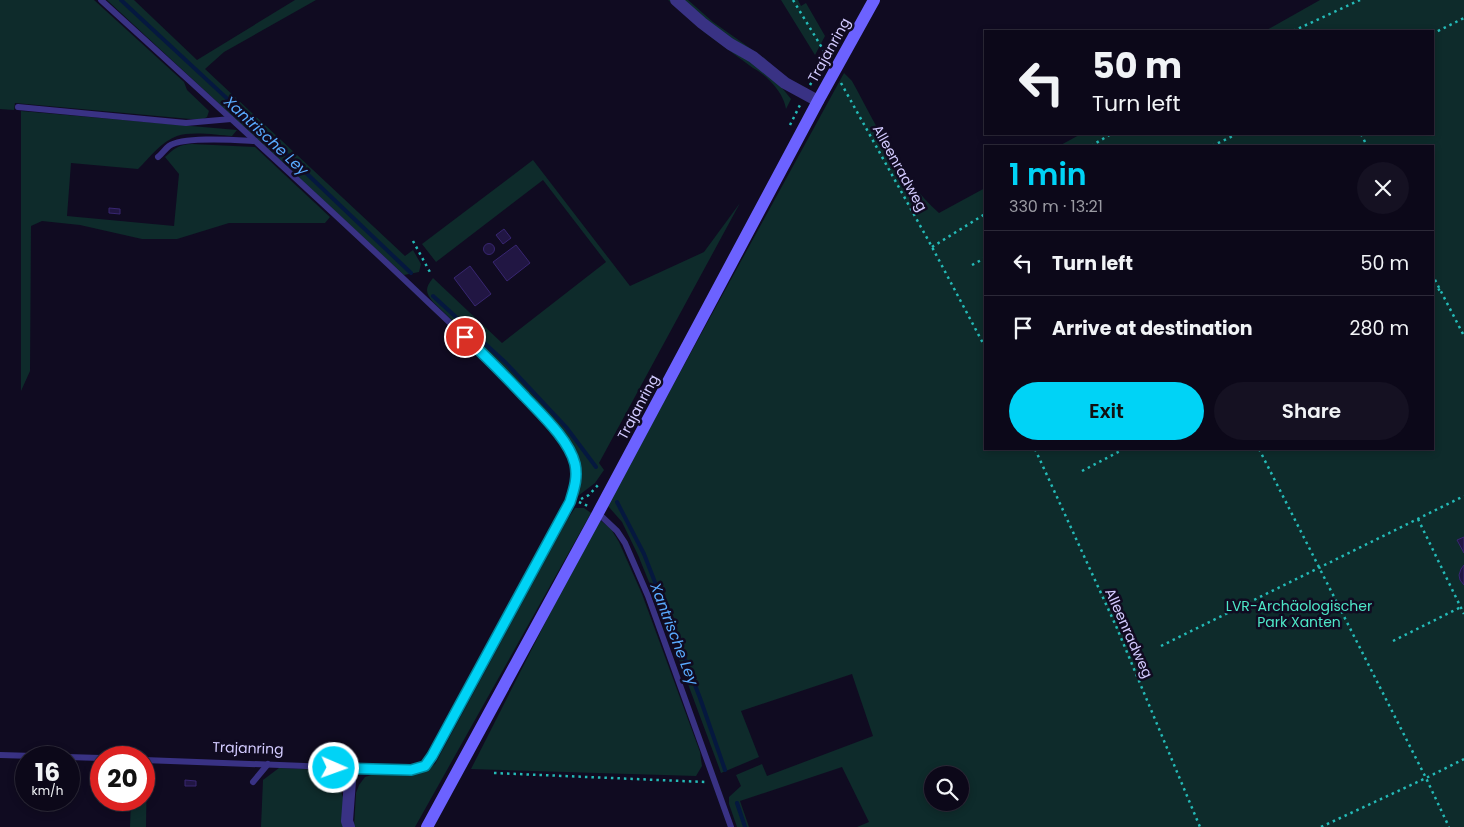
<!DOCTYPE html>
<meta charset="utf-8">
<style>
body{margin:0;font-family:Poppins,sans-serif;background:#151122;color:#f1f3f6;height:100vh;display:flex;flex-direction:column;font-size:19px;white-space:nowrap}
*{box-sizing:border-box;margin:0}
p{font-size:16px;color:#9a9aa2}
.icon{flex:none;width:28px;height:28px;fill:none;stroke:currentColor;stroke-width:2;stroke-linecap:round;stroke-linejoin:round}
.map{position:relative;flex:1;overflow:hidden}
.drawer{position:absolute;left:984px;top:145px;width:450px;height:305px;display:flex;flex-direction:column;background:#0c0819;border-radius:0px;box-shadow:0 2px 8px #0003,0 0 0 1px #2c2938}
.drawer>*{flex:none}
.guide{position:absolute;left:984px;top:30px;width:450px;height:105px;border-radius:0px;box-shadow:0 2px 8px #0003,0 0 0 1px #2c2938;background:#0c0819;color:#f1f3f6;overflow:hidden}
.tools{position:absolute;left:924px;top:766px;display:grid;gap:10px}
.tools a{display:grid;place-items:center;width:45px;height:45px;border-radius:50%;background:#0c0819;box-shadow:0 2px 8px #0003,0 0 0 1px #2c2938;font-size:25px}
.speed{position:absolute;left:15px;top:746px;display:flex;gap:10px;font-size:25px;font-weight:700;text-align:center}
.speed>*{display:grid;place-content:center;width:65px;height:65px;border-radius:50%;background:#0c0819;box-shadow:0 2px 8px #0003,0 0 0 1px #2c2938;line-height:1}
.speed small{font-size:12px;font-weight:400}
.speed .limit{border:8px solid #d22;background:#fff;color:#111}
.pin{position:absolute;display:grid;place-items:center;width:42px;height:42px;color:#fff;margin:-21px;border:2px solid #fff;border-radius:50%;box-shadow:0 1px 5px #0007}
.me{position:absolute;width:55px;margin:-28px;rotate:92deg;stroke-linejoin:round;filter:drop-shadow(0 0 4px #0008)}
.turn{display:flex;align-items:center;gap:18px;height:105px;padding:0 25px;font-size:22px}
.turn .icon{width:65px;height:65px;stroke-width:2.5}
.turn b{display:block;font-size:35px;line-height:42px}
.round{display:grid;place-items:center;flex:none;width:52px;height:52px;border-radius:26px;background:#151122}
.headline{display:flex;align-items:center;justify-content:space-between;height:85px;padding:0 25px}
h1{font-size:30px;font-weight:600;line-height:38px;color:#00d3f6}
.cta{display:flex;gap:10px;margin-top:auto;padding:10px 25px}
.cta a{flex:1;height:58px;border-radius:30px;background:#00d3f6;color:#111;font-size:20px;font-weight:600;line-height:58px;text-align:center}
.cta a+a{background:#151122;color:#f1f3f6}
ul{padding:0;list-style:none}
li{display:flex;align-items:center;gap:15px;height:65px;padding:0 25px;border-top:1px solid #2c2938}
li div{flex:1}
li b{display:block;font-size:19px}
li em{font-style:normal}
.map>svg:first-child{display:block}
.green{fill:#0e2b2b;fill-rule:evenodd}
.lines{fill:none;stroke-linecap:round;stroke-linejoin:round}
.stream{stroke:#05183f;stroke-width:4}
.building{fill:#211643;stroke:#382671}
.path{stroke:#24bab7;stroke-width:2.5;stroke-dasharray:2.5 4;stroke-linecap:butt}
.service{stroke:#393284;stroke-width:6}
.minor{stroke:#393284;stroke-width:12}
.secondary{stroke:#6c62ff;stroke-width:12}
.route-casing{stroke:#0089a0;stroke-width:12}
.route{stroke:#00d3f6;stroke-width:9}
.labels{text-anchor:middle;stroke-width:5;stroke-linejoin:round;paint-order:stroke}
.street-label{font-size:14px;fill:#d3cbff;stroke:#100b21}
.park-label{font-size:14px;fill:#4ee8c8;stroke:#100b21}
.water-label{font-size:15px;font-style:italic;fill:#59abff;stroke:#100b21}
</style>
<div class="map">
<svg width="1464" height="827" viewBox="0 0 1464 827">
<rect width="100%" height="100%" fill="#100b21"/>
<g class="green">
<polygon points="0,0 94,0 184,82 187,90 209,111 207,117 201,120 15,103 14,110 0,109"/>
<polygon points="107,0 134,0 197,60 295,0 316,0 224,52 205,69 405,256 413,250 421,264 419,272 404,275"/>
<path d="M668,0H672L775,79L791,99L786,109C784,93 767,75 753,68L704,32Z"/>
<polygon points="681,0 688,0 713,22 767,60 751,54"/>
<polygon points="781,0 798,0 801,6 806,3 825,36 815,55"/>
<path d="M1320,0H1464V827H857L869,822L842,767L740,801L749,827H737L729,804V797L741,786L736,775L762,764L767,776L873,736L852,674L741,711L759,757L721,773L662,614L638,555L622,522L608,506L614,493L844,73L852,81C877,126 900,178 939,213L985,188V449H1432V146H1059L1081,134H1432V31H1265ZM932,775H960V802H932Z"/>
<path d="M21,111L237,130L232,136C217,135 191,131 177,136C162,141 149,158 138,169L71,163L67,216L174,226L179,174L165,157C174,149 179,144 192,144L255,147L330,217L325,223H229L177,239H142L80,225L42,221L31,226L30,371L21,391Z"/>
<path d="M533,160L630,286L704,252L740,203L599,463L604,470L595,483L578,496L582,476L578,455L542,410L507,373L433,302C425,292 425,288 433,278L502,343L606,262L543,180L436,262L422,244Z"/>
<polygon points="575,508 584,508 591,513 415,827 354,827 356,793 359,785 365,777 374,774 418,774 435,764 567,520"/>
<polygon points="600,520 611,529 619,542 642,594 700,752 702,766 696,776 471,769 575,564"/>
<polygon points="144,764 147,765 146,827 130,827 131,800 144,800"/>
<polygon points="279,768 322,770 336,781 343,797 343,827 261,827 263,780"/>
</g>
<g class="lines">
<g class="stream">
<polyline points="121,0 261,130 411,273"/>
<polyline points="433,296 506,363 566,427 596,467"/>
<polyline points="617,502 644,554 700,698 725,770"/>
<polyline points="737,803 745,827"/>
</g>
</g>
<g class="building">
<polygon points="109,208 120,209 120,214 109,213"/>
<polygon points="504,229 511,238 503,244 496,235"/>
<circle cx="489" cy="249" r="5.5"/>
<polygon points="516,245 530,263 507,281 493,262"/>
<polygon points="470,266 491,294 475,306 454,278"/>
<polygon points="1464,537 1464,553 1457,540"/>
<polygon points="1464,565 1464,585 1460,580 1459,575 1461,569"/>
<polygon points="185,780 196,781 196,786 185,786"/>
</g>
<g class="lines">
<g class="path">
<polyline points="793,0 827,56"/>
<polyline points="1293,31 1360,0"/>
<polyline points="1432,34 1464,18"/>
<polyline points="841,83 932,247 985,347"/>
<polyline points="810,85 845,25"/>
<polyline points="790,125 801,103"/>
<polyline points="1361,134 1367,146"/>
<polyline points="1091,146 1111,134"/>
<polyline points="1212,146 1237,134"/>
<polyline points="413,241 431,274"/>
<polyline points="932,247 985,214"/>
<polyline points="972,265 985,258"/>
<polyline points="1432,274 1464,336"/>
<polyline points="1432,293 1440,289"/>
<polyline points="1035,449 1116,626 1200,827"/>
<polyline points="1259,449 1426,778 1449,827"/>
<polyline points="1082,471 1124,449"/>
<polyline points="581,499 589,495 598,485"/>
<polyline points="579,502 590,507"/>
<polyline points="1418,519 1464,614"/>
<polyline points="1393,641 1461,607"/>
<polyline points="1161,646 1464,496"/>
<polyline points="494,773 705,782"/>
<polyline points="1321,827 1426,778 1464,759"/>
</g>
<g class="service">
<path d="M101,0C211,100 321,200 429,303C462,334 495,365 526,399C541,415 559,431 570,451C579,468 576,484 570,502L432,757L425,766L411,770L144,760"/>
<polyline points="18,107 186,123 231,119"/>
<path d="M158,157C162,154 165,149 169,146C183,136 236,140 255,141"/>
<polyline points="598,513 617,531 625,543 648,596 731,827"/>
<polyline points="0,755 101,758"/>
<polyline points="253,782 268,764"/>
</g>
<g class="minor">
<polyline points="676,0 702,23 730,44 753,57 785,83 818,101"/>
<polyline points="349,827 347,821 351,768"/>
</g>
<polyline class="secondary" points="427,827 598,513 818,101 874,0"/>
</g>
<g class="lines">
<defs>
<path id="route" d="M334,768L411,770L425,766L432,756L570,502C574,489 578,478 575,464C569,440 542,415 525,397C505,376 486,356 465,337"/>
</defs>
<use href="#route" class="route-casing"/>
<use href="#route" class="route"/>
</g>
<g class="labels">
<g class="street-label">
<text transform="translate(829 50) rotate(-61)" y="5">Trajanring</text>
<text transform="translate(900 168) rotate(61)" y="5">Alleenradweg</text>
<text transform="translate(638 407) rotate(-62)" y="5">Trajanring</text>
<text transform="translate(1129 633) rotate(66)" y="5">Alleenradweg</text>
<text transform="translate(248 748) rotate(2)" y="5">Trajanring</text>
</g>
<g class="park-label">
<text x="1299" y="611">LVR-Archäologischer<tspan x="1299" dy="16">Park Xanten</tspan></text>
</g>
<g class="water-label">
<text transform="translate(266 136) rotate(43)" y="5">Xantrische Ley</text>
<text transform="translate(674 634) rotate(69)" y="5">Xantrische Ley</text>
</g>
</g>
</svg>
<div class="tools">
<a><svg class="icon" aria-label="search" viewBox="0 0 24 24"><circle cx="10" cy="10" r="6"/><path d="M15 15l6 6"/></svg></a>
</div>
<div class="speed"><div>16<small>km/h</small></div><div class="limit">20</div></div>
<div class="pin" style="left:465px;top:337px;background:#d93025"><svg class="icon" aria-label="arrive" viewBox="0 0 24 24"><path d="M6 21V4h12l-3 4 3 4H6"/></svg></div>
<svg class="me" style="left:334px;top:768px" viewBox="-20 -20 40 40"><circle r="17" fill="#00d3f6" stroke="#fff" stroke-width="3"/><path d="M0-11L8 9 0 5-8 9z" fill="#fff"/></svg>
<div class="guide">
<div class="turn"><svg class="icon" aria-label="left" viewBox="0 0 24 24"><path d="M17 20v-9H6M10 6l-5 5 5 5"/></svg><div><b>50 m</b>Turn left</div></div>
</div>
<section class="drawer">
<div class="headline"><div><h1>1 min</h1><p>330 m · 13:21</p></div><a class="round"><svg class="icon" aria-label="close" viewBox="0 0 24 24"><path d="M6 6l12 12M18 6L6 18"/></svg></a></div>
<ul>
<li><svg class="icon" aria-label="left" viewBox="0 0 24 24"><path d="M17 20v-9H6M10 6l-5 5 5 5"/></svg><div><b>Turn left</b></div><em>50 m</em></li>
<li><svg class="icon" aria-label="arrive" viewBox="0 0 24 24"><path d="M6 21V4h12l-3 4 3 4H6"/></svg><div><b>Arrive at destination</b></div><em>280 m</em></li>
</ul>
<div class="cta"><a>Exit</a><a>Share</a></div>
</section>
</div>
